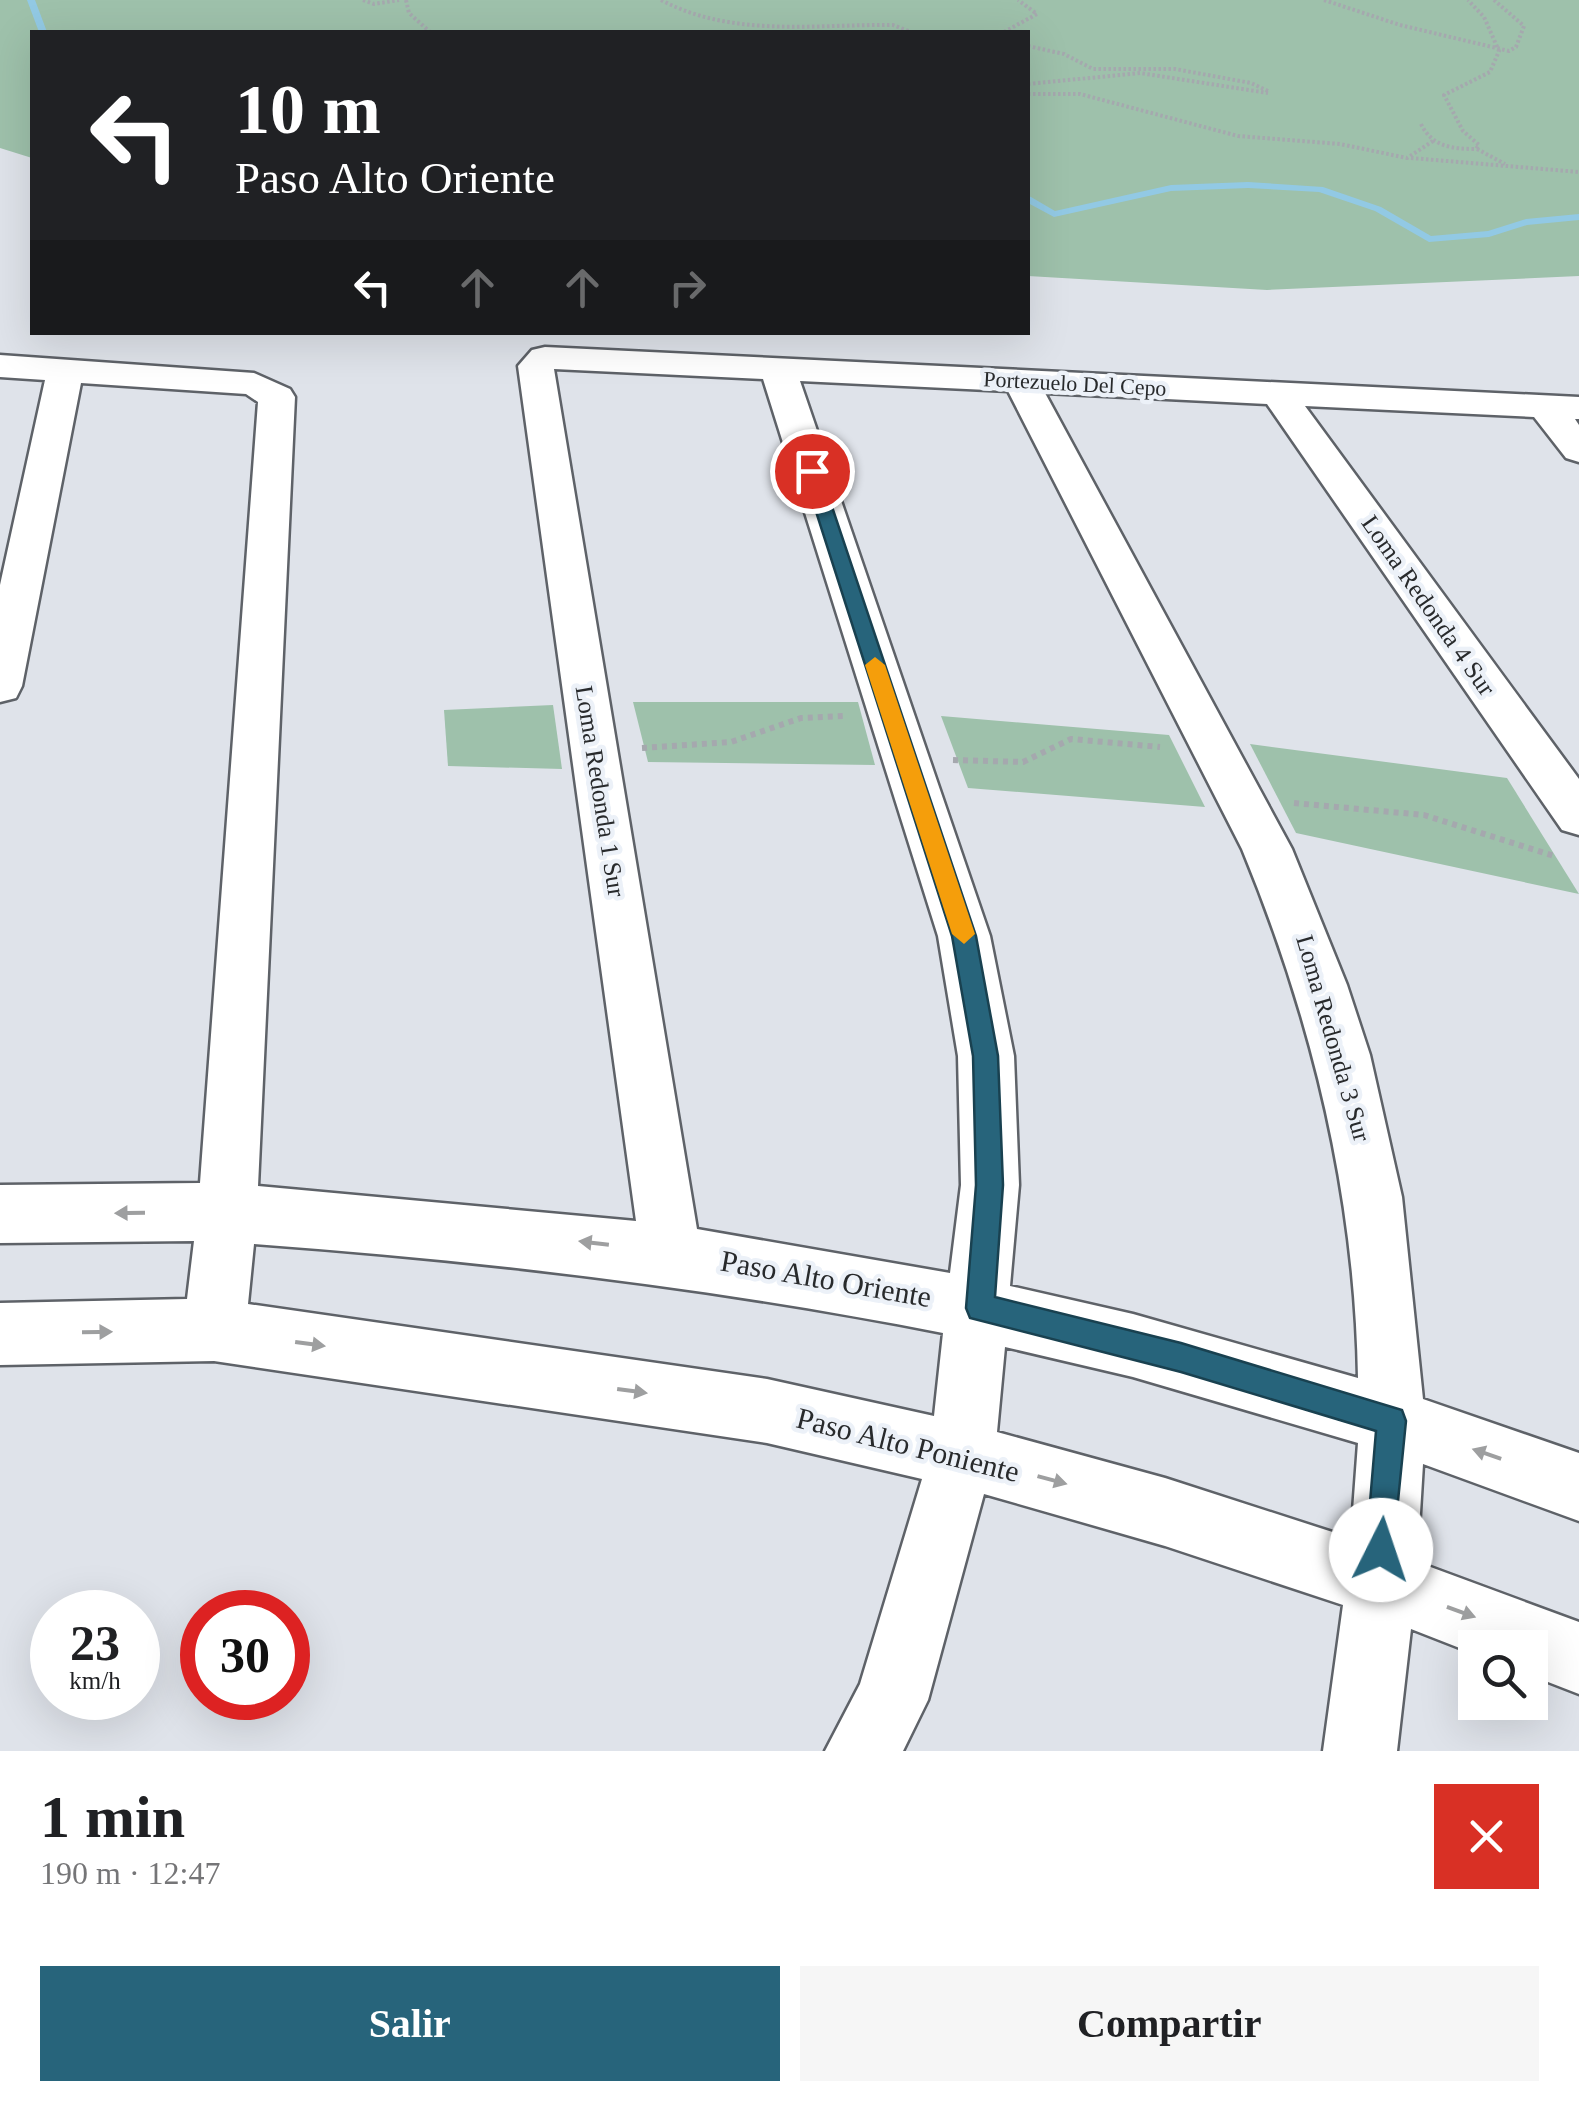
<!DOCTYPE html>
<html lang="es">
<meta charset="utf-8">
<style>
body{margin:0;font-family:Georgia,serif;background:#f6f6f6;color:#202124;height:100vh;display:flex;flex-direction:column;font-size:38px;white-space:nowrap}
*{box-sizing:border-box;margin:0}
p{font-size:32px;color:#757577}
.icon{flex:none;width:55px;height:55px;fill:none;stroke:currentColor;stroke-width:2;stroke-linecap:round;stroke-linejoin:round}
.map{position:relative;height:1751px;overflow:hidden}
.details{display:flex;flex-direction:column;background:#fff;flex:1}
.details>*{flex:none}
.guide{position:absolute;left:30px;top:30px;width:1000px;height:305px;border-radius:0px;box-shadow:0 10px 40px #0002;background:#202124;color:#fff;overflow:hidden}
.tools{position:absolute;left:1458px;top:1630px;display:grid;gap:20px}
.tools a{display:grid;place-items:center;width:90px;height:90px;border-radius:0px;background:#fff;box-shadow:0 10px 40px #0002;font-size:50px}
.speed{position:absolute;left:30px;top:1590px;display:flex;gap:20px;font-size:50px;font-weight:700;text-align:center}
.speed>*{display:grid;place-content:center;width:130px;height:130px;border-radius:50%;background:#fff;box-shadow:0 10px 40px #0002;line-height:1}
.speed small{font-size:25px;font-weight:400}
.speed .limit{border:15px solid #d22;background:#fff;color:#111}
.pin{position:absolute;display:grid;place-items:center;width:85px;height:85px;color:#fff;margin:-42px;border:5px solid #fff;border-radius:50%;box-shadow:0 2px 10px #0007}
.me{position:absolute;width:110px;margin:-55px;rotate:4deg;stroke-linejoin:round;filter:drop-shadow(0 0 8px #0008)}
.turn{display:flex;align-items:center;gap:35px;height:210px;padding:0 40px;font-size:45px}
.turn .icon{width:130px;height:130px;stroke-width:2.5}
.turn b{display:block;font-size:70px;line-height:85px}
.lanes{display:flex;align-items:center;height:95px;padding:0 40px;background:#0003;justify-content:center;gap:50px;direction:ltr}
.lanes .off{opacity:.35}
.round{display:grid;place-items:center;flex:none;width:105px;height:105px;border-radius:0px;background:#f6f6f6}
.head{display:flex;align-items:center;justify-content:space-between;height:170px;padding:0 40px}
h1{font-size:60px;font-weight:700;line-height:75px}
.cta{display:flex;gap:20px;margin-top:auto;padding:20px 40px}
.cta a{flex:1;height:115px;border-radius:0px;background:#27647b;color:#fff;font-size:40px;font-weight:700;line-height:115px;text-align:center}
.cta a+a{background:#f6f6f6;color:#202124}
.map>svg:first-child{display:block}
.green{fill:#9ec1ab}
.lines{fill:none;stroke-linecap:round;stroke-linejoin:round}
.stream{fill:#92c9e4;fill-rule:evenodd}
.street-casing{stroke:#5e6268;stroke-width:5}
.path-far1{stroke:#a5a8ae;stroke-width:4;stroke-dasharray:2.5 2.5;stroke-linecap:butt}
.path{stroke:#a5a8ae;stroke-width:6;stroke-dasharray:5 5;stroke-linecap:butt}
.street{fill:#fff;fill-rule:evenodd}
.oneway{fill:#9e9fa0}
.route{fill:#27647b;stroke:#194150;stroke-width:2.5}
.slow{fill:#f59e0b}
.labels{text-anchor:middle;stroke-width:9;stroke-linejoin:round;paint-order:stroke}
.far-street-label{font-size:22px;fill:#282a2c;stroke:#ecf1f8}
.street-label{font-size:25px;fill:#282a2c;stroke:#ecf1f8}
.near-street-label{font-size:30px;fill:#282a2c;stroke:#ecf1f8}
</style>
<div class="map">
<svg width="1579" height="1751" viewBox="0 0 1579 1751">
<rect width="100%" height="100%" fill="#dfe3ea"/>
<g class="green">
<polygon points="0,0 1579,0 1579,276 1267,290 1028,276 1028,32 32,32 32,158 0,148"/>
<polygon points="633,702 858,702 875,765 648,762"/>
<polygon points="553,705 562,769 448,766 444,710"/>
<polygon points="941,716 1169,735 1205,807 968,788"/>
<polygon points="1250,744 1507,778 1579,894 1296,833"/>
</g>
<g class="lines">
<g class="stream">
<polygon points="27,0 35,0 47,32 39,32"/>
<polygon points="1248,182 1323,187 1381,207 1431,236 1488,231 1526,219 1579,214 1579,220 1527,225 1489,237 1429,242 1375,211 1319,192 1248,188 1171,191 1054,217 1028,203 1028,196 1031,197 1055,211 1171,185"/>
</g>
<defs>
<path id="street" d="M545,347L1579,397V419H1575L1579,425V462L1566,458L1534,417L1305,406L1579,779V835L1562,830L1267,404L1045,393L1292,849L1347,985L1370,1055L1402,1197L1423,1399L1579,1453V1521L1423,1464L1417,1562L1579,1622V1694L1530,1675V1648H1475V1654L1411,1629L1397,1751H1323L1343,1605L1165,1546L984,1494L928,1700L903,1751H825L860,1684L922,1479L767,1443L214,1361L0,1365V1303L187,1299L194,1241L0,1243V1185L200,1183L258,402L246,394L81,383L22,686L16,698L0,702V585L45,380L0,377V355L254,373L290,389L295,397L258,1186L636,1221L518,366L532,350ZM554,369L763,379L938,936L958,1056L961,1185L950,1273L697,1229ZM800,381L1008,391L1242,849C1312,1019 1355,1194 1358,1378L1133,1314L1010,1286L1019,1185L1014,1056L990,936ZM254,1244C486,1261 715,1288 943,1333L934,1416L767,1379L248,1304ZM1005,1347L1133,1377L1358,1443L1351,1538L1165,1478L997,1432Z"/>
</defs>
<use href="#street" class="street-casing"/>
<g class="path-far1">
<polyline points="363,0 374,4 399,0"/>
<polyline points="406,0 409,13 430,32"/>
<path d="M661,0C733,38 815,24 893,25L911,32"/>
<polyline points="1324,0 1400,25 1509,51 1516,47 1524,26 1494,0"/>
<polyline points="1004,32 1037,14 1018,0"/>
<polyline points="1028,46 1064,54 1093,69 1175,69 1251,83 1270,92"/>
<polyline points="1028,84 1140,73 1268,93"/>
<polyline points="1028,94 1080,94 1238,136 1340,144 1407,158 1433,141"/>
<path d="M1421,124C1432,147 1453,149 1476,149L1479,145L1463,131L1444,95L1490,72L1499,51L1484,17L1468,0"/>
<polyline points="1477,149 1505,164"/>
<polyline points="1411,158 1579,172"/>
</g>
<g class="path">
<polyline points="642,748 731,742 801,718 845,716"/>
<polyline points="953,760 1023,762 1071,739 1160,747"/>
<polyline points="1294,803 1424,815 1554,856"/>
</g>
<use href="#street" class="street"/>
</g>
<defs><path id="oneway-solid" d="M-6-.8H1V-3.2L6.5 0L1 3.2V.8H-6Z" transform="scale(2.5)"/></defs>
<g class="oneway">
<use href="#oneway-solid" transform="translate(130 1213) rotate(179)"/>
<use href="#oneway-solid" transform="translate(594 1243) rotate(-173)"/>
<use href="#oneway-solid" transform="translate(97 1332) rotate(-1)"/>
<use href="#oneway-solid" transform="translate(310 1344) rotate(8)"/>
<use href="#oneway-solid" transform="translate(632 1391) rotate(8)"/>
<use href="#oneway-solid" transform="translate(1487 1454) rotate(-161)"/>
<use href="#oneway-solid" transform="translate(1052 1480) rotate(15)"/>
<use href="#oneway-solid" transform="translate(1461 1612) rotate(20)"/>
</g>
<polygon class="route" points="812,466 820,471 976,936 998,1056 1003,1185 995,1297 1181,1343 1402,1410 1406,1421 1392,1561 1381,1565 1370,1561 1366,1550 1376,1431 1181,1372 970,1318 966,1308 976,1185 973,1056 952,936 803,471"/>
<polygon class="slow" points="875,657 885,665 975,934 964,944 952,934 865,665"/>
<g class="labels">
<g class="far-street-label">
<text transform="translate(1075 383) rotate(3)" y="8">Portezuelo Del Cepo</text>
</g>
<g class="street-label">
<text transform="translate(1429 605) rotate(55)" y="9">Loma Redonda 4 Sur</text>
<text transform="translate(601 791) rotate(81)" y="9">Loma Redonda 1 Sur</text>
<text transform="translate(1334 1038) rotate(74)" y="9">Loma Redonda 3 Sur</text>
</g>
<g class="near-street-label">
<text transform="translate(826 1279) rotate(10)" y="10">Paso Alto Oriente</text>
<text transform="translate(908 1445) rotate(14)" y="10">Paso Alto Poniente</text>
</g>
</g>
</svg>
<div class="tools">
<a><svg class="icon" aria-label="search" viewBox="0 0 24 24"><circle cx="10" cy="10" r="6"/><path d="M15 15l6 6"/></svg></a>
</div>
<div class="speed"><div>23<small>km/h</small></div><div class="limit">30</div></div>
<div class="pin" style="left:812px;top:471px;background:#d93025"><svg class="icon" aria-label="arrive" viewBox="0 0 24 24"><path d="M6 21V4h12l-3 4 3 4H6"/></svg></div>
<svg class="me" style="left:1381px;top:1550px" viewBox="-20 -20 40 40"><circle r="19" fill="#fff"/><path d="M0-13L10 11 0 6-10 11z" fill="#27647b"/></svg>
<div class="guide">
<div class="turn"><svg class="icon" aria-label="left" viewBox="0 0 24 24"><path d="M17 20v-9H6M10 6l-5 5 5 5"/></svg><div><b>10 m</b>Paso Alto Oriente</div></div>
<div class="lanes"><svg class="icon" aria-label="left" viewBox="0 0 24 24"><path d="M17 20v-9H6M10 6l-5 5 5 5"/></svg><svg class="icon off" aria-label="ahead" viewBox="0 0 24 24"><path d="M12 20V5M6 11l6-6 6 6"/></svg><svg class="icon off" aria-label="ahead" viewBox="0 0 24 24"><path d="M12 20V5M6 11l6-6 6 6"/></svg><svg class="icon off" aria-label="right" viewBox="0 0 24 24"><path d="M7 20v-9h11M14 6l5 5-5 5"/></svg></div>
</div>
</div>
<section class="details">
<div class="head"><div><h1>1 min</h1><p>190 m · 12:47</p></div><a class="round" style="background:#d93025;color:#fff"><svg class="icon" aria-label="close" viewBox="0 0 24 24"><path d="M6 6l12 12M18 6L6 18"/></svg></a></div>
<div class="cta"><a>Salir</a><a>Compartir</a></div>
</section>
